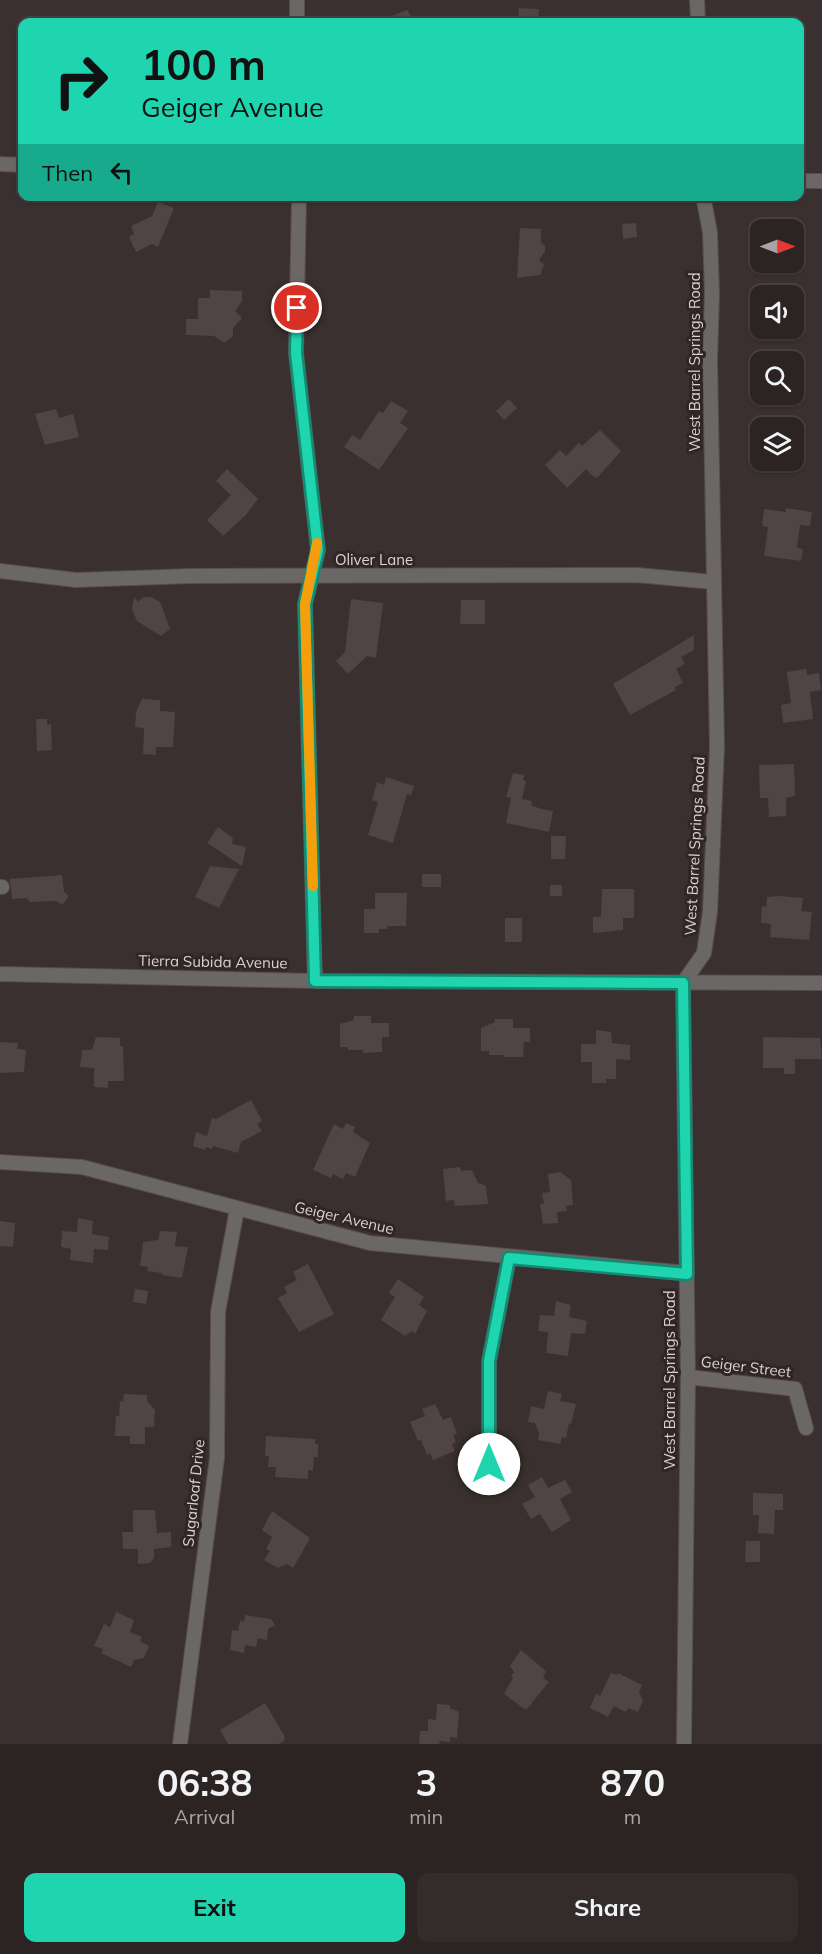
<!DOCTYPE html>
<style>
body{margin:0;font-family:Mulish,sans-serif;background:#342c2b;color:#f1f3f6;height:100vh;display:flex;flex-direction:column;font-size:22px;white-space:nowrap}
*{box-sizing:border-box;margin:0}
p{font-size:20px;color:#a6a4a6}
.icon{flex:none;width:33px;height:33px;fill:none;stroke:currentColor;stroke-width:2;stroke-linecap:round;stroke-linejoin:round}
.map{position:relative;height:1744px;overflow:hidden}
.panel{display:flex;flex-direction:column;background:#2c2423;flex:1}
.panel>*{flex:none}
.guide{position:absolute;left:18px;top:18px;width:786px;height:183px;border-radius:12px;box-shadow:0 2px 4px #0004,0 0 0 2px #484141;background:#1fd5b0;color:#111;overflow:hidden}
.needle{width:39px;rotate:90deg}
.fabs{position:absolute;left:750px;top:219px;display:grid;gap:12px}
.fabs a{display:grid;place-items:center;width:54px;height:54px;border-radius:12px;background:#2c2423;box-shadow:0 2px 4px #0004,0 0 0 2px #484141;font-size:30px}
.pin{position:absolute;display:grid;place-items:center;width:51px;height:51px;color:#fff;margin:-26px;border:3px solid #fff;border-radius:50%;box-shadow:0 2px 6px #0007}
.me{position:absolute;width:66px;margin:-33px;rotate:0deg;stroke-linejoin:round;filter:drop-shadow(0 0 4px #0008)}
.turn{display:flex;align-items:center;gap:21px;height:126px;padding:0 24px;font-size:27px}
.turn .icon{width:78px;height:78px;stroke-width:2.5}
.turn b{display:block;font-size:42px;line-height:51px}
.then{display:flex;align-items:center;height:57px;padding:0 24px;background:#0003;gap:12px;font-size:22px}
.eta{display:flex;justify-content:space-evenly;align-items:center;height:102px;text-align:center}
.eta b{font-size:36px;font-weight:700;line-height:42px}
.button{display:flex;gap:12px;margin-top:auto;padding:12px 24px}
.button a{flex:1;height:69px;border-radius:12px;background:#1fd5b0;color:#111;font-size:24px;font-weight:700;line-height:69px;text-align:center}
.button a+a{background:#342c2b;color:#f1f3f6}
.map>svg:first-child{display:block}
.building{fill:#504544}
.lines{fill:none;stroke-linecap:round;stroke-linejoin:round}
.minor-casing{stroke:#574d4c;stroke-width:16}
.minor{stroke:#6c6767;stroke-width:14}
.route-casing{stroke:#148a72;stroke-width:15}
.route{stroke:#1fd5b0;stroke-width:10}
.slow{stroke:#f59e0b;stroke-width:10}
.labels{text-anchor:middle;stroke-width:6;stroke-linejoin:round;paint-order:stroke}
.street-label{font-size:15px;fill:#dad3d2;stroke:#302626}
</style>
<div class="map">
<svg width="822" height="1744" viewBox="0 0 822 1744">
<rect width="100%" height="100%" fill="#3a302f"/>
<g class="building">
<polygon points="519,8 539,9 538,22 518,22"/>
<polygon points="407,10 415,22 376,22"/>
<polygon points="158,202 174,208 158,247 152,244 136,252 129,237 134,234 131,226 152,216"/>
<polygon points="636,223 637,237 623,239 622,224"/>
<polygon points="520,228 541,229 541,242 545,246 545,251 539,260 544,265 540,275 517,278"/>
<polygon points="210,290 242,291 242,301 235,311 242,318 233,328 233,336 225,343 214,336 186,335 186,319 198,319 198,298 210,298"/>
<polygon points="509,399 517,408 504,420 496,411"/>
<polygon points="391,401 408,411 400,423 408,428 379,470 344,447 352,435 360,440 379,411 383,413"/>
<polygon points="56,409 59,418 73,414 79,437 45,445 35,414"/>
<polygon points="600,430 621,451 599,476 595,478 586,469 567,488 545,465 560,450 566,456 579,443 582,446"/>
<polygon points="227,469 258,499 245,516 223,536 207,520 231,495 216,481"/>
<polygon points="786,508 812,512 810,526 800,525 797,548 803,549 801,561 764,556 768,527 762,526 764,509 786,512"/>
<polygon points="134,597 138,602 144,597 151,597 160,602 170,629 161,636 137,621 132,609"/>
<polygon points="351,599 383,603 376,658 367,656 348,674 336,661 345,652"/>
<polygon points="461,600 485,600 485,624 460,624"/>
<polygon points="694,635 694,650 681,657 685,664 676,669 683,683 675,687 676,690 630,715 613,684"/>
<polygon points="806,669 807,675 819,673 821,690 810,692 813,719 783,723 781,705 791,703 787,672"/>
<polygon points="142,699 160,700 160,711 175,712 173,747 156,747 156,755 143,754 144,728 135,727 136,712"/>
<polygon points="36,719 47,719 47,725 51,724 52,750 37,751"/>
<polygon points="794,764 795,796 786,798 786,816 769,817 768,798 760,798 759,765"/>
<polygon points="513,773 524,775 523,780 526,781 522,799 532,801 531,805 541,809 553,811 549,832 506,823 511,798 506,797"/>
<polygon points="386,777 414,786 411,795 407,794 393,843 368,835 378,802 372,800 377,782 384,785"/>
<polygon points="218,827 233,838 232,844 246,847 242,866 207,843"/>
<polygon points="551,836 566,836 565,859 551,859"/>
<polygon points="210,866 239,869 219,908 195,897"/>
<rect x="422" y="874" width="19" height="13"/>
<polygon points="62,875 64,892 69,896 62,905 57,901 30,902 27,898 12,899 10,879"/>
<rect x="550" y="885" width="12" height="11"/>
<polygon points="602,889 634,889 634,918 623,918 623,930 593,933 593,917 601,917"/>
<polygon points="375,893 407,893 406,926 387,926 387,929 379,929 379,933 364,933 364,909 375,909"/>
<polygon points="779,896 803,898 801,911 812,912 809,940 770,937 771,924 761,923 762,906 766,907 767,897"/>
<rect x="505" y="918" width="17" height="24"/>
<polygon points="354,1016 371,1016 371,1023 389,1023 389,1037 382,1037 382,1052 363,1053 363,1050 348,1050 348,1047 340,1047 340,1024 354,1020"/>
<polygon points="495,1019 513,1019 513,1028 530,1028 530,1042 524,1042 523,1057 504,1057 504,1055 489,1055 489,1051 481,1051 481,1028 495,1022"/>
<polygon points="596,1030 611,1032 612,1043 630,1045 630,1060 616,1059 616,1079 606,1079 606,1083 592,1083 592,1062 581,1062 581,1044 596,1044"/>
<polygon points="96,1037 120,1038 120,1046 123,1046 124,1081 108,1081 108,1088 94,1087 94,1068 80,1067 82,1050 92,1050"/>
<polygon points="763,1037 820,1038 822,1059 795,1059 795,1074 784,1074 784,1068 763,1068"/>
<polygon points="0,1042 18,1043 17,1049 26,1050 24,1072 0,1073"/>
<polygon points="251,1100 262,1121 257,1124 262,1131 241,1142 238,1153 213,1146 212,1149 206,1147 205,1150 193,1146 196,1132 207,1136 212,1118 216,1119"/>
<polygon points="346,1123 355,1127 353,1132 370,1143 355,1177 346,1173 343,1179 333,1174 331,1178 313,1170 334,1124 343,1129"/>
<polygon points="460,1167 461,1171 472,1170 478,1183 486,1186 488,1204 455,1206 454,1200 446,1201 443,1169"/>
<polygon points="560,1172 571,1180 573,1205 566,1206 567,1211 557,1212 558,1223 543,1224 540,1204 544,1204 542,1193 550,1192 548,1174"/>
<polygon points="78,1218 93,1221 92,1234 109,1237 108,1250 94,1249 93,1263 70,1260 71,1249 61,1247 62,1231 77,1232"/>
<polygon points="0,1221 15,1223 13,1247 0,1246"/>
<polygon points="160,1231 177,1232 175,1246 188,1247 182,1278 162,1275 162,1273 147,1271 148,1267 140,1266 143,1242 158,1240"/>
<polygon points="308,1264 334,1314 299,1332 278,1298 287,1293 284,1287 297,1280 293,1272"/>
<polygon points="398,1279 424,1297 419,1305 427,1311 415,1334 412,1331 405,1336 381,1320 395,1297 389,1293"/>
<polygon points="135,1289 148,1291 146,1304 133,1302"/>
<polygon points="556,1301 571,1305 569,1317 587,1321 585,1334 571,1333 568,1356 546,1353 548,1332 538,1331 540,1315 554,1316"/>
<polygon points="548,1391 562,1394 560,1401 576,1404 571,1424 569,1423 566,1438 562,1437 560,1444 538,1440 539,1433 535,1423 528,1422 531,1406 544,1409"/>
<polygon points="124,1394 147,1395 147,1401 155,1410 154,1427 145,1427 145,1444 130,1444 130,1436 115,1436 116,1416 119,1416 120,1401 123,1402"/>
<polygon points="435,1404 443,1420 451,1417 457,1434 453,1435 456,1442 452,1444 455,1451 433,1460 430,1453 427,1455 421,1440 418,1441 410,1422 425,1416 422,1409"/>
<polygon points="266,1436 315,1439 315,1444 318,1444 318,1457 314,1457 313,1471 308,1470 308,1479 275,1477 276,1467 268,1467 269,1456 265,1456"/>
<polygon points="542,1477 548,1488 565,1480 572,1492 560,1499 571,1520 552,1532 540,1514 531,1519 522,1504 535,1497 528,1485"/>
<polygon points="753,1493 783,1494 783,1510 775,1510 774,1534 758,1533 759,1515 753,1515"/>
<polygon points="133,1510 155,1510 157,1533 171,1532 171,1547 154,1549 154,1558 150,1563 138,1564 138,1549 123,1549 122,1532 133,1532"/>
<polygon points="272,1511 310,1538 293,1568 287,1564 278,1568 264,1560 270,1551 266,1549 272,1537 262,1530"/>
<polygon points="746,1541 760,1541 760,1562 745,1562"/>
<polygon points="116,1612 134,1620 130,1632 142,1637 140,1641 149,1646 144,1658 134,1660 131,1667 101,1653 103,1649 94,1646 104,1624 110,1627"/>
<polygon points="245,1615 271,1619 275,1625 268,1629 267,1640 258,1638 256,1647 245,1645 244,1653 230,1650 232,1630 238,1631 240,1621 244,1622"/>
<polygon points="521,1650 546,1671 543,1678 549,1682 526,1710 504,1694 513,1678 511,1676 514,1672 510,1666"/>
<polygon points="611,1673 617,1675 618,1673 642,1685 639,1691 643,1701 638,1712 628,1708 626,1712 614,1706 608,1717 590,1708 596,1694 600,1696"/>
<polygon points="265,1703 285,1737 284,1741 279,1744 228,1744 220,1730"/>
<polygon points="437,1704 450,1705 450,1708 459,1712 457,1738 450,1737 450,1742 440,1741 439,1744 419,1744 420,1731 428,1731 428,1719 436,1720"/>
</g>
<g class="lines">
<defs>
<g id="minor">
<polyline points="297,0 297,22"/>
<polyline points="697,0 698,22"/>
<polyline points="0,164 22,165"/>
<polyline points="800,181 822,181"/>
<polyline points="299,196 296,353 318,550 305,604 315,981"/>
<polyline points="0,571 76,580 190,576 637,575 713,582"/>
<polyline points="0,887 2,887"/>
<polyline points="0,974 315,981 822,983"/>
<polyline points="0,1162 82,1167 370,1243 687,1273"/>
<polyline points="688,1377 795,1389 806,1428"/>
<polyline points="489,1464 489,1361 509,1258"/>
<polyline points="180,1744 217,1458 218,1312 237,1209"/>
<polyline points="684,1744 688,1377 683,983 704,953 710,912 717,747 710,360 712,294 710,232 703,196"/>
</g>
</defs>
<use href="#minor" class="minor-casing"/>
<use href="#minor" class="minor"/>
</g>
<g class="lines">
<defs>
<polyline id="route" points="297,308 296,353 318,550 305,604 315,981 683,983 687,1274 509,1258 489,1361 489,1464"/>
</defs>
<use href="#route" class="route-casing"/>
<use href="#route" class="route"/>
<polyline class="slow" points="313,886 305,604 317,543"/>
</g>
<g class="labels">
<g class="street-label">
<text transform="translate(695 362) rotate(-90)" y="5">West Barrel Springs Road</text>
<text x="374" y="565">Oliver Lane</text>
<text transform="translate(695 846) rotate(-87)" y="5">West Barrel Springs Road</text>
<text transform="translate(213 962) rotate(1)" y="5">Tierra Subida Avenue</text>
<text transform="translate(344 1218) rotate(13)" y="5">Geiger Avenue</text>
<text transform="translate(746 1367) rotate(7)" y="5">Geiger Street</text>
<text transform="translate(670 1380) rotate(-90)" y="5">West Barrel Springs Road</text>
<text transform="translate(194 1493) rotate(-84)" y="5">Sugarloaf Drive</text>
</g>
</g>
</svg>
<div class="fabs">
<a><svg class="needle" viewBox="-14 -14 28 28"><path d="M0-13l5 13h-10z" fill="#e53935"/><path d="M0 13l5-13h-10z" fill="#a6a4a6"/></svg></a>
<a><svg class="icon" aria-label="sound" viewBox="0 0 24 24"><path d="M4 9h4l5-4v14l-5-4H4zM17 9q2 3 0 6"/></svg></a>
<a><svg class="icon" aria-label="search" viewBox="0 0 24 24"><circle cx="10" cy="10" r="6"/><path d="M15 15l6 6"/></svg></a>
<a><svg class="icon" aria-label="layers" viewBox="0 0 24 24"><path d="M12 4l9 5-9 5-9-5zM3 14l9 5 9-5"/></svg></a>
</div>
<div class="pin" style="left:297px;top:308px;background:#d93025"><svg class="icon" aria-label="arrive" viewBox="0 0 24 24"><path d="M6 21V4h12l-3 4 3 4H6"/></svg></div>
<svg class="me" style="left:489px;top:1464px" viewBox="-20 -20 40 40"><circle r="19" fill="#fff"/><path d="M0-13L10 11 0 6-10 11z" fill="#1fd5b0"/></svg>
<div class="guide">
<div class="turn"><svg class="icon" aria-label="right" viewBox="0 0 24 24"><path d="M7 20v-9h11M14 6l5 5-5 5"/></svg><div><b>100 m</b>Geiger Avenue</div></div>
<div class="then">Then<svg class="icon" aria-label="left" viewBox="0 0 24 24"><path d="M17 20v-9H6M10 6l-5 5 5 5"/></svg></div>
</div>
</div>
<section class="panel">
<div class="eta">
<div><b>06:38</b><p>Arrival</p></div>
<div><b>3</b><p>min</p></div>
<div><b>870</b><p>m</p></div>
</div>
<div class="button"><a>Exit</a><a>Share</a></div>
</section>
